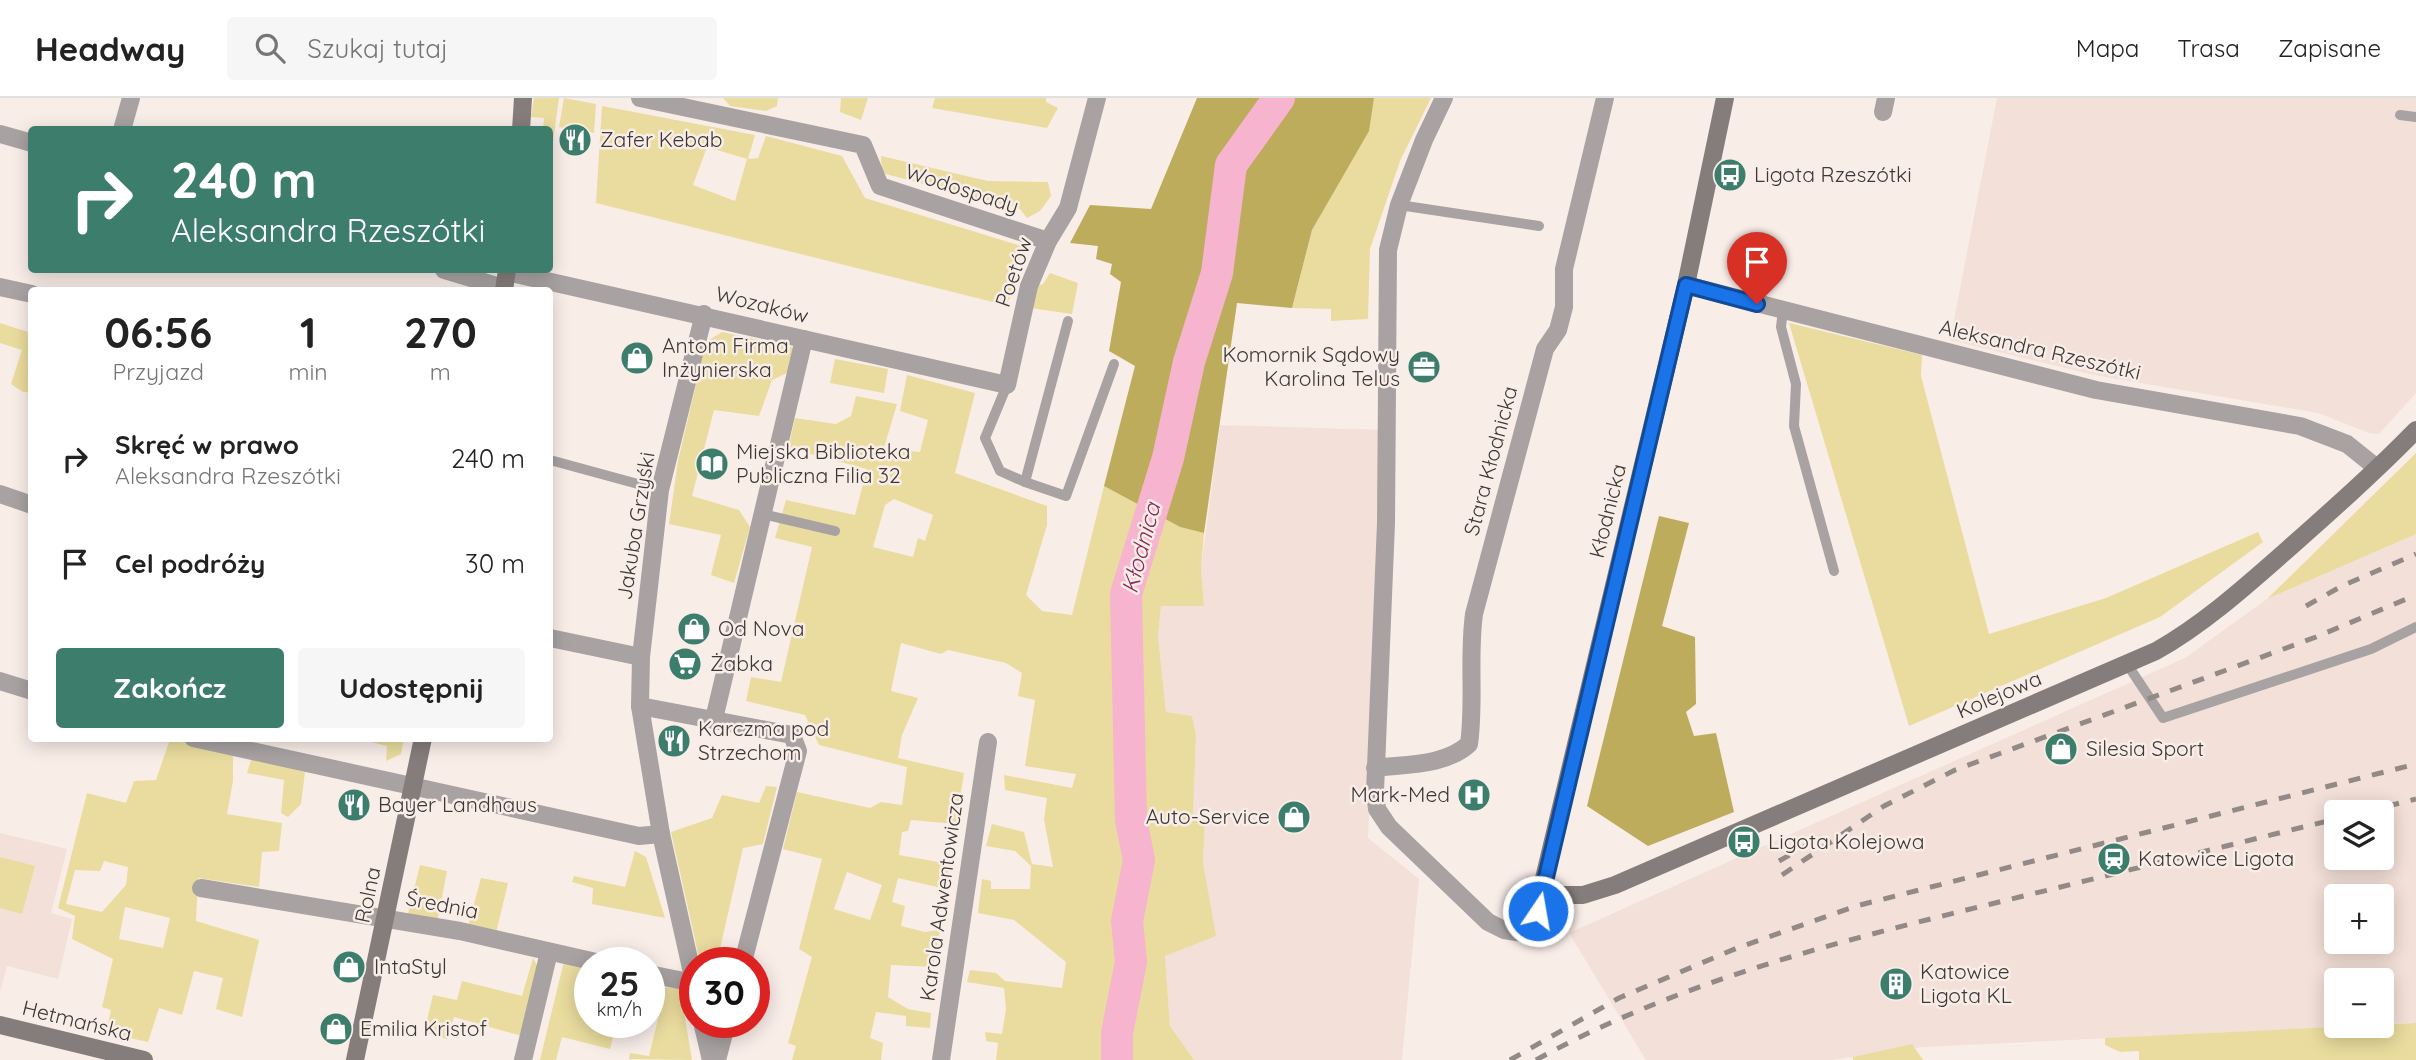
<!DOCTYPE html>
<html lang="pl">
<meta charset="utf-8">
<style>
body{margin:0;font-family:Quicksand,sans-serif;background:#f6f6f6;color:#222;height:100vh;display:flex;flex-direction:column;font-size:26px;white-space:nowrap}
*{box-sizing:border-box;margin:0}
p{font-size:23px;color:#767676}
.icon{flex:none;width:38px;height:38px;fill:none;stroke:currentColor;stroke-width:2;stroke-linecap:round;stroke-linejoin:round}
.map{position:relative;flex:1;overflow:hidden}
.sheet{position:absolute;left:28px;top:189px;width:525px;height:455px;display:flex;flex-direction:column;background:#fff;border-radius:7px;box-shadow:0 4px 18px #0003}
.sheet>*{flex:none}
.banner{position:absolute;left:28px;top:28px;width:525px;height:147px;border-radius:7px;box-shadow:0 4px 18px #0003;background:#3d7d6c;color:#fff;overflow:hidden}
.controls{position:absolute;left:2324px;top:702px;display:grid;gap:14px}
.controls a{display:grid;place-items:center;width:70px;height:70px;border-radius:7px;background:#fff;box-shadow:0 4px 18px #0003;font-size:35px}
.speed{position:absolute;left:574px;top:849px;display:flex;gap:14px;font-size:35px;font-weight:700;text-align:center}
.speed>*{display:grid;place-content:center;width:91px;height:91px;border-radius:50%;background:#fff;box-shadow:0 4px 18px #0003;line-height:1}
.speed small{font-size:18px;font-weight:400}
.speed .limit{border:10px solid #d22;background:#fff;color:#111}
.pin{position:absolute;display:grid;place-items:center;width:60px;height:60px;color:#fff;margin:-72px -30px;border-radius:50% 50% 50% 0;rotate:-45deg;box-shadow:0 0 7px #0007}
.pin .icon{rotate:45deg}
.me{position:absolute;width:77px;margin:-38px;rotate:12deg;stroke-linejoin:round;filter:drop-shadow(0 0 5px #0008)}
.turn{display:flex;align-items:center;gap:24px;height:147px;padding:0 28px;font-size:32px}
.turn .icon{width:91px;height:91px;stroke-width:2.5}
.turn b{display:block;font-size:49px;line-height:60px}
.eta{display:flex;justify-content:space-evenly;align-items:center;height:119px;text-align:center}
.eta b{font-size:42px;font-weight:700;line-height:49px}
.button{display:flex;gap:14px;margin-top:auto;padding:14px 28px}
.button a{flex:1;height:80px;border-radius:7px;background:#3d7d6c;color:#fff;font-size:28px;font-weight:700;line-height:80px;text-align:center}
.button a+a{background:#f6f6f6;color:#222}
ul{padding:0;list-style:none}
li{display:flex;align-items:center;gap:21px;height:105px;padding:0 28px}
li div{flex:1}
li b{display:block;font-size:26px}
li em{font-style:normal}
header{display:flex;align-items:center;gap:42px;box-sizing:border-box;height:98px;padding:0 35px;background:#fff;border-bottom:2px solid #e0e0e0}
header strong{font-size:33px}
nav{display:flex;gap:38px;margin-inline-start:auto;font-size:24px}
.search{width:490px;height:63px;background:#f6f6f6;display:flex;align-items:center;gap:18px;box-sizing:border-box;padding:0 24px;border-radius:7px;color:#767676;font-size:26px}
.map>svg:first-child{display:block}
.built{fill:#f3e0d8;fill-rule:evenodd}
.green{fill:#eadc9e;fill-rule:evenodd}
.forest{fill:#beac5d}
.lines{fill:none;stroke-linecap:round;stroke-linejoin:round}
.river{stroke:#f6b4ce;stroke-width:32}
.lane{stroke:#a8a2a2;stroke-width:10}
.street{stroke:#a8a2a2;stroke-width:18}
.secondary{stroke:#857d7c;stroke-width:18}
.rail{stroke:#928a86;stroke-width:5;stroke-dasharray:12 12;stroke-linecap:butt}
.route-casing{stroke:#114b97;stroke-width:18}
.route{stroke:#1a73e8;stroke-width:12}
.labels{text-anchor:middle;stroke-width:5;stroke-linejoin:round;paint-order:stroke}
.poi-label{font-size:21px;fill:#3d3836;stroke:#f9ede8;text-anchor:start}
.street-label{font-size:21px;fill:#3d3836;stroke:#f9ede8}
.water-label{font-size:23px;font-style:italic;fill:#872b58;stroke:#f9ede8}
</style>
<header>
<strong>Headway</strong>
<div class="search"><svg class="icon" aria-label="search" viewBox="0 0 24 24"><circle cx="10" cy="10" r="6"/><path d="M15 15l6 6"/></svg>Szukaj tutaj</div>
<nav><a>Mapa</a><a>Trasa</a><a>Zapisane</a></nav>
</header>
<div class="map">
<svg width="2416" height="962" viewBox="0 0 2416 962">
<rect width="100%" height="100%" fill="#f9ede8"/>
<g class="built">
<polygon points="1997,0 2416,0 2416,295 2379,336 2369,335 2318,315 2094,277 1950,242"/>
<polygon points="1220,327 1386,332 1368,740 1419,781 1402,962 1194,962 1170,928 1165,857 1215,838 1203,765 1205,722 1193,719 1196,637 1192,618 1166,614 1158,538 1161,508 1204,507 1201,470"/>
<path d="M2416,436V925L2382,926V882H2336V928H2361L1923,949L1831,962H1646L1569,835L2185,560L2267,501ZM2336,714H2382V760H2336ZM2336,798H2382V844H2336Z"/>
<polygon points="0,735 67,751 51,815 72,821 58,881 7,868 0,894"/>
</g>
<g class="green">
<polygon points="534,0 559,0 550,66 550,32 543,31 544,20 531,19"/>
<polygon points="564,0 596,6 594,35 559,29"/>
<polygon points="723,0 778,0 777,8 766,13 730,8"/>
<polygon points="841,0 868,0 861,22 840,14"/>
<polygon points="935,0 1046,0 1046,4 1058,10 1047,30 932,10"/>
<polygon points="1374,0 1431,0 1400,63 1370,151 1368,221 1331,223 1331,211 1292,210 1312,132 1368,33"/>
<path d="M602,8L755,37L748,61L758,60L766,38L842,58L865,100L1021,148L1015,193L1005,207L596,105ZM707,49L747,61L735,103L693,87Z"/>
<polygon points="881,58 988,83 1048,84 1051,98 1040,113 1027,120 1020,111 882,75"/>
<polygon points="1050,175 1078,185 1072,216 1030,210 1033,189 1043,186"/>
<polygon points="0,225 31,235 31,294 23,294 11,286 22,252 0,245"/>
<polygon points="1789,225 1922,257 1921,278 1989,536 2106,500 2258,434 2263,444 2160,519 1909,628"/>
<polygon points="722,234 796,250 789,274 772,282 759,318 714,312 692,398 739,412 750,429 734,485 711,477 721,437 669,426 678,363 706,244"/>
<polygon points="835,261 888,271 884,295 830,285"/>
<path d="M907,277L975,295L955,375L1047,408V427L1026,497L1042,513L1072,517L1104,388L1180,429L1204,435L1201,470L1204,508H1161L1158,538L1166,614L1192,618L1196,637L1193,719L1205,722L1203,765L1216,838L1165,858L1170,928L1194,962H996L998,945L986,943L985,934L1002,936L1006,911L1004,890L967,884L970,872L996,875L1005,883L1062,890L1066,864L1014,822L978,815L982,781L991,783V791H1030L1031,768L1015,753L986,748L992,726L1024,734L1032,766L1053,769L1044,721L1047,700L1005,692L1004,677L1072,690L1076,676L1025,668L1035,602L1018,598L1022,575L1006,565L948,552L941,556L901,545L891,593L918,600L902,637L898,660L964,675L956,726L911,722L908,733L902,734L899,757L950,766L946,791L898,780L892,804L905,808L901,828L925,834L940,832L933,869L891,867L888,899L908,911L931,915L930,930L906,928V918L876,914L870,940L883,945L881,962H792L796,948L788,945L812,859L799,851L822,761L783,751L797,694L870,710L881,704L902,707L907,669L819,647L805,617L746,603L751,579L781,584L812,449L775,440L786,402L855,417L867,371L799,353L787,356L795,320L836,326L851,318L856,298L897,306L884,350L920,354L928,322L900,313ZM894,401L933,417L925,443L918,440L913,459L873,449L885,407ZM847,774L882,787L870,822L834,811Z"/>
<polygon points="2416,355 2416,436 2267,501"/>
<path d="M170,641L233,657V683L227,716L282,725L279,753L262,754L259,789L198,780L196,823L259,842L242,919L216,911L223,880L194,873L182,917L159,910L148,944L106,935L111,912L102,909L113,861L72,841L75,818L58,810L87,695L126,705L134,683L156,682ZM104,763L128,769L126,787L102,814L66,806L75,772L100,773ZM125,809L170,820L163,850L119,841Z"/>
<polygon points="367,641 404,641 401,656 386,663 387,648 367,643"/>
<polygon points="252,659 305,674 301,706 288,719 281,715 284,682 247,675"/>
<polygon points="766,688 777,689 763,746 743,750 719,855 729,859 728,864 700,864 671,734 712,720 722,697 759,705"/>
<polygon points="635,753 646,759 665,820 592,806 593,790 572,784 574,778 625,789"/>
<polygon points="0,759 35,768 22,816 0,810"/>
<polygon points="420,767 447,773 437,825 407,820"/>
<polygon points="481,780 508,785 496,835 468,828"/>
<polygon points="533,860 538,869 522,938 454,919 447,941 424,934 433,897 457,902 462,883 522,898"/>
<polygon points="564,863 590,869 590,924 617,924 610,951 562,939 556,962 540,962"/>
<polygon points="653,889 680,890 692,962 629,961 630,955 649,958 660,913 649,905"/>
<polygon points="2416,925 2416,962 2139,962 2139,953 2120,954 2105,947 2105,940"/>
<polygon points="1912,946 1923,962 1853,962 1853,959"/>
</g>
<g class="forest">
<polygon points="1197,0 1374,0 1369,33 1312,132 1292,210 1237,205 1204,435 1180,429 1104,388 1135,268 1109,253 1121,184 1110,176 1112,166 1096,161 1098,148 1070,145 1090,107 1151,111"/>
<polygon points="1659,418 1689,425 1662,528 1695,539 1696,606 1686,614 1694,638 1716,635 1734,714 1648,748 1587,708"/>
</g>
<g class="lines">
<polyline class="river" points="1117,962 1117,935 1131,864 1127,823 1139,762 1131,722 1126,496 1168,360 1189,264 1217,175 1231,67 1279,0"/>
<g class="lane">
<polyline points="2400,17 2416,19"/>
<polyline points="1399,107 1539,128"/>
<polyline points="1783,212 1781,229 1796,286 1794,328 1834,473"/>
<polyline points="1068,223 1025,384 1066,398 1114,266"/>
<polyline points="1007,287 985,340 1000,373 1025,384"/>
<polyline points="550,362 660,392"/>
<polyline points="763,416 835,433"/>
<polyline points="2127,566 2163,620 2371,551 2416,529"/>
</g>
<g class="street">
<polyline points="640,0 863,47 880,88 1048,143"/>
<polyline points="1444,0 1424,42 1399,107 1388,152 1386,425 1375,694 1377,711 1389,729 1488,824 1504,832 1534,837 1540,797"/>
<polyline points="1883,14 1886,0"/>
<polyline points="122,32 131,0"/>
<polyline points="0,36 32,45"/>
<polyline points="444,172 504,190"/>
<polyline points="507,174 1007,287 1029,188 1048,143 1068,110 1097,0"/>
<polyline points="1686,187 2096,292 2300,328 2347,346 2377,370"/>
<polyline points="0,189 32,196"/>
<polyline points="0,396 32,407"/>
<polyline points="550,540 641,559"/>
<polyline points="0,583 32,593"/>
<polyline points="640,608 792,637 798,653 743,864"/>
<polyline points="714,621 804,241"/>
<polyline points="193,640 639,738 661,736"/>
<path d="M1375,670C1407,666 1445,668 1469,646C1475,603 1468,560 1474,516L1545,251L1558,232L1564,209V171L1605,0"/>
<polyline points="201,790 460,833 596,864"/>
<polyline points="649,876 694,885"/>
<polyline points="695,888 661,736 640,608 641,559 660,392 704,216"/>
<polyline points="702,924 711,962"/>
<polyline points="523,962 549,854"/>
<polyline points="717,962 727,924"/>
<polyline points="941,962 988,644"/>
</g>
<g class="secondary">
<path d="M1725,0L1686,187L1540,797H1583L1615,787L2156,553C2204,526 2246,488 2287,452C2331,413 2375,374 2416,332"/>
<polyline points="521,32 523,0"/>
<polyline points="504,192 507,172"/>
<polyline points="0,927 144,962"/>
<polyline points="355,962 423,640"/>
</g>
<g class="rail">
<polyline points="2306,508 2342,488 2416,456"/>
<polyline points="2364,714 2416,701"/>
<polyline points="1779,763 1821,739"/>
<polyline points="1782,777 1884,708 1955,672 2316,539 2416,497"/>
<polyline points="1510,962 1619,900 1737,850 1856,808 2416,666"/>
<path d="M1536,962C1677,884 1836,844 1991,806C2106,778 2221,749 2336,721"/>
</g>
</g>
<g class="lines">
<defs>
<polyline id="route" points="1538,813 1686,187 1757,206"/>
</defs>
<use href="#route" class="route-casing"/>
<use href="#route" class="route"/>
</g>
<defs>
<symbol id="restaurant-disc" viewBox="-11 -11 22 22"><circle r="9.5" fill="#3d7d6c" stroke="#f9ede8"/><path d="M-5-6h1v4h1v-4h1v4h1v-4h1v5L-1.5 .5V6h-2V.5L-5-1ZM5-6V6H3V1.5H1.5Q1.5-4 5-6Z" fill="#fff"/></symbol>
<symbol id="bus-disc" viewBox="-11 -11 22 22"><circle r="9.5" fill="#3d7d6c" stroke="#f9ede8"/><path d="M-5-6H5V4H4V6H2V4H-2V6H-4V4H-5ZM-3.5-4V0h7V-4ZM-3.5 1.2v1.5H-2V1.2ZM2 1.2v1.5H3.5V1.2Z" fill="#fff"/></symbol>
<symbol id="shop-disc" viewBox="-11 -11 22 22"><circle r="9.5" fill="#3d7d6c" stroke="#f9ede8"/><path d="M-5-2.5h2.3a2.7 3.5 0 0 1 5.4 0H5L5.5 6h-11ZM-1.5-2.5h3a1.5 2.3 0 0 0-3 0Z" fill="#fff"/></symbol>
<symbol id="office-disc" viewBox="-11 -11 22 22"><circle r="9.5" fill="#3d7d6c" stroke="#f9ede8"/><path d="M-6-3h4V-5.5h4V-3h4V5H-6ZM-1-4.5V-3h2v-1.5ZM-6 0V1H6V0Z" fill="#fff"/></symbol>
<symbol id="library-disc" viewBox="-11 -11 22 22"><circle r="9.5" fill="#3d7d6c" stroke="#f9ede8"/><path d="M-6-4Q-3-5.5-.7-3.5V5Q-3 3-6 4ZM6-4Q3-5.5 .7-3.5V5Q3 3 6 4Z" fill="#fff"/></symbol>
<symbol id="supermarket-disc" viewBox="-11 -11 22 22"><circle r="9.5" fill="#3d7d6c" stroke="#f9ede8"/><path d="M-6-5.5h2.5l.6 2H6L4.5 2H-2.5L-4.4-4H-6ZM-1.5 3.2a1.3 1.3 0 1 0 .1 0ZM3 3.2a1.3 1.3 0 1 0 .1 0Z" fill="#fff"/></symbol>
<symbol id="hospital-disc" viewBox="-11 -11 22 22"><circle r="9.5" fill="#3d7d6c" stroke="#f9ede8"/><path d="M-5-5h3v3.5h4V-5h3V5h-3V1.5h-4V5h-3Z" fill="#fff"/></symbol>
<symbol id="station-disc" viewBox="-11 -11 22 22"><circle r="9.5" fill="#3d7d6c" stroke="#f9ede8"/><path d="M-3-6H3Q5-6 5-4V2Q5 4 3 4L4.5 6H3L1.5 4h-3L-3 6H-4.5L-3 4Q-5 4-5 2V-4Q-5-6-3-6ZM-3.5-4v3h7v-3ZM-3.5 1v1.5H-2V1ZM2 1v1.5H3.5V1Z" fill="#fff"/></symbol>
<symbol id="building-disc" viewBox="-11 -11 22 22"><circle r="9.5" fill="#3d7d6c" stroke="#f9ede8"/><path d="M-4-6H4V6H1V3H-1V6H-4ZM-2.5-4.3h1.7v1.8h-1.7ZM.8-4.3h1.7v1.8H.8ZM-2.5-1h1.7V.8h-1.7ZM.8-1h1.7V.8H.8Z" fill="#fff"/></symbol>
</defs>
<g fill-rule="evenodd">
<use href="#restaurant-disc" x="556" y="23" width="38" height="38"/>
<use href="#bus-disc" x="1711" y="58" width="38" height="38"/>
<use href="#shop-disc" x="618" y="241" width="38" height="38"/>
<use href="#office-disc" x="1405" y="250" width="38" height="38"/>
<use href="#library-disc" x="693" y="347" width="38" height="38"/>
<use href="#shop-disc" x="675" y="512" width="38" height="38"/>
<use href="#supermarket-disc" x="666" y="547" width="38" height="38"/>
<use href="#restaurant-disc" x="655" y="624" width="38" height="38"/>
<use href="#shop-disc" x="2042" y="632" width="38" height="38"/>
<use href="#hospital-disc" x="1455" y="678" width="38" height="38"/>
<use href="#restaurant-disc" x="335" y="688" width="38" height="38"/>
<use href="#shop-disc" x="1275" y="700" width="38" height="38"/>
<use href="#bus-disc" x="1725" y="725" width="38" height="38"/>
<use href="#station-disc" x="2095" y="742" width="38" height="38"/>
<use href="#shop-disc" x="330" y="850" width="38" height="38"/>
<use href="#building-disc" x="1877" y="867" width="38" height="38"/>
<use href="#shop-disc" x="317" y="912" width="38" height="38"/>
</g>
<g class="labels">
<g class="poi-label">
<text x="600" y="49">Zafer Kebab</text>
<text x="1754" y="84">Ligota Rzeszótki</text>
<text x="662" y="255">Antom Firma<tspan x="662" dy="24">Inżynierska</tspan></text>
<text x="1400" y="264" text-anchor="end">Komornik Sądowy<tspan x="1400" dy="24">Karolina Telus</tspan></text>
<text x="736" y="361">Miejska Biblioteka<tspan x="736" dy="24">Publiczna Filia 32</tspan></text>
<text x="718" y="538">Od Nova</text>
<text x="710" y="573">Żabka</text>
<text x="698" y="638">Karczma pod<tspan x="698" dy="24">Strzechom</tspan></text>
<text x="2086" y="658">Silesia Sport</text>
<text x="1450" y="704" text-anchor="end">Mark-Med</text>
<text x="378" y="714">Bayer Landhaus</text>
<text x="1270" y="726" text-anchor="end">Auto-Service</text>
<text x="1768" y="751">Ligota Kolejowa</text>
<text x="2138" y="768">Katowice Ligota</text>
<text x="374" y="876">IntaStyl</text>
<text x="1920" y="881">Katowice<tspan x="1920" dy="24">Ligota KL</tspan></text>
<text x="360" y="938">Emilia Kristof</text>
</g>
<g class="street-label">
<text transform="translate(962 91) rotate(18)" y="7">Wodospady</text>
<text transform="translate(1014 174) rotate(-71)" y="7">Poetów</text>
<text transform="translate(762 207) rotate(14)" y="7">Wozaków</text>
<text transform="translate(2040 252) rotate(13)" y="7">Aleksandra Rzeszótki</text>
<text transform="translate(1491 363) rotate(-75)" y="7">Stara Kłodnicka</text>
<text transform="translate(1608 413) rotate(-76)" y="7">Kłodnicka</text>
<text transform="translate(636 428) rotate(-81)" y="7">Jakuba Grzyśki</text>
<text transform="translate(1999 597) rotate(-23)" y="7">Kolejowa</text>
<text transform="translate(368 797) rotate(-78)" y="7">Rolna</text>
<text transform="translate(942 799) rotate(-82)" y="7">Karola Adwentowicza</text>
<text transform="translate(442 807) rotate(11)" y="7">Średnia</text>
<text transform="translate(77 923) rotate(14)" y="7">Hetmańska</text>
</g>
<g class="water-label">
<text transform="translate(1141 450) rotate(-75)" y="8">Kłodnica</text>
</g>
</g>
</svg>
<div class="controls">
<a><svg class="icon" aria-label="layers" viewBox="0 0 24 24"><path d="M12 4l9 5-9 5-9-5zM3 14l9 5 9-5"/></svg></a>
<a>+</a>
<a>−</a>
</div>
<div class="speed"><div>25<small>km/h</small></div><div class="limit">30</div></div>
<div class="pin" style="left:1757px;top:206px;background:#d93025"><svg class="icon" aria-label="arrive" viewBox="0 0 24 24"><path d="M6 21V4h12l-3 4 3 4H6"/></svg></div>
<svg class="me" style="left:1538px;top:813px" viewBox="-20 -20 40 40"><circle r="17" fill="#1a73e8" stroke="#fff" stroke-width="3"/><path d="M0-11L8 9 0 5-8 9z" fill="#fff"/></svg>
<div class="banner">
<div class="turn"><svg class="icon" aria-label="right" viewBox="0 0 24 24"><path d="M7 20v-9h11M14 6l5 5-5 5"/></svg><div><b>240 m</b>Aleksandra Rzeszótki</div></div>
</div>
<section class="sheet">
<div class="eta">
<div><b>06:56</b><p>Przyjazd</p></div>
<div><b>1</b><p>min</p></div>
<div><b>270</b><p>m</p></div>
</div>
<ul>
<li><svg class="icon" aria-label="right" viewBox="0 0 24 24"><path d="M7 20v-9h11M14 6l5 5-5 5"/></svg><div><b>Skręć w prawo</b><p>Aleksandra Rzeszótki</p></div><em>240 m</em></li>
<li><svg class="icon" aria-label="arrive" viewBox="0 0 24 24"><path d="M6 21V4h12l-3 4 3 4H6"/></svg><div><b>Cel podróży</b></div><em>30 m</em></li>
</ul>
<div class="button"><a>Zakończ</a><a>Udostępnij</a></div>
</section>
</div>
